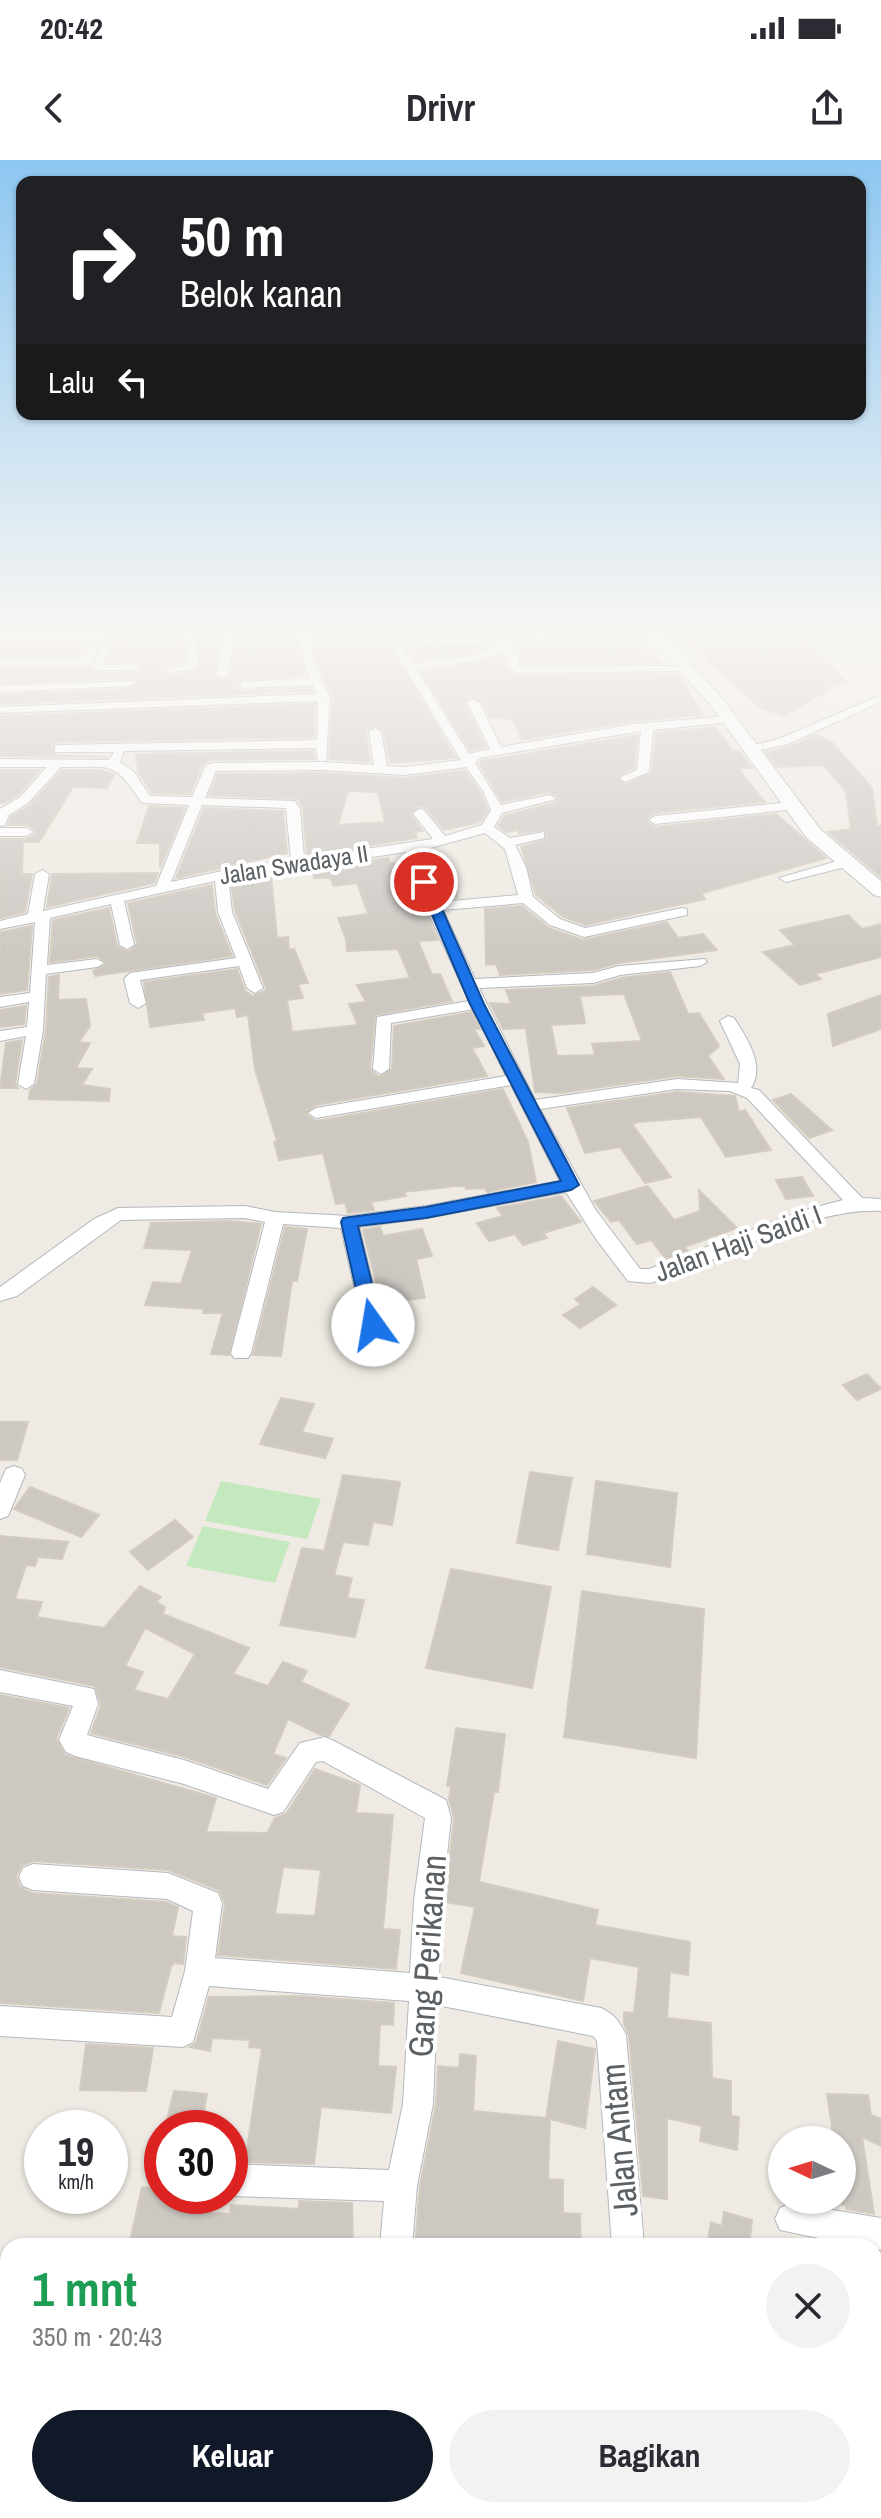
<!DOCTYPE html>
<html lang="id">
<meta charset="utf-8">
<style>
body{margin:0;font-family:"Archivo Narrow",sans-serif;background:#f2f2f3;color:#2b2b33;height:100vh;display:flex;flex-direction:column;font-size:30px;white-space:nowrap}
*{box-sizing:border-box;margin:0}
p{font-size:26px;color:#7c7c81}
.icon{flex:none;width:44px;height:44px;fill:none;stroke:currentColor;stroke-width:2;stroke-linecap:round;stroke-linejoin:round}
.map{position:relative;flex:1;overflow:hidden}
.panel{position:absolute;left:0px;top:2078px;width:882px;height:280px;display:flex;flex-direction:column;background:#fff;border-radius:24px 24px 0 0;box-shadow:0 2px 6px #0004}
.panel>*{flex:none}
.banner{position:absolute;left:16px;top:16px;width:850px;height:244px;border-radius:16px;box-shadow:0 2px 6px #0004;background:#202124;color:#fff;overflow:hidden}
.needle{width:52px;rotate:274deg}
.buttons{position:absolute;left:768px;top:1966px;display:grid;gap:16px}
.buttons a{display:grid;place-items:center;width:88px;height:88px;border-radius:50%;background:#fff;box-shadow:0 2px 6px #0004;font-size:40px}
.speed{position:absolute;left:24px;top:1950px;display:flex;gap:16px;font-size:40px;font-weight:700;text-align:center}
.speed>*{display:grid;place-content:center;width:104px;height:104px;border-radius:50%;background:#fff;box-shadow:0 2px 6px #0004;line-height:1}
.speed small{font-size:20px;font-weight:400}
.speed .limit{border:12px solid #d22;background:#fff;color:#111}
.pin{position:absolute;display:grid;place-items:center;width:68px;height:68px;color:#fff;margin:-34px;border:4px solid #fff;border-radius:50%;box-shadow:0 2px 8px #0007}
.me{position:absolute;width:88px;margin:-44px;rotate:347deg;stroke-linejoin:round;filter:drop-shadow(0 0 6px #0008)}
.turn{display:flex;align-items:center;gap:28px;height:168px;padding:0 32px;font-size:36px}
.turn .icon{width:104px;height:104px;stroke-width:2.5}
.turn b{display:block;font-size:56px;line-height:68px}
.then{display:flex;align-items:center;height:76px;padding:0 32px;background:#0003;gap:16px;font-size:30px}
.round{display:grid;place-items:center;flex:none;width:84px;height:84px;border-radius:42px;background:#f2f2f3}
.summary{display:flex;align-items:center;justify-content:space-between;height:136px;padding:0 32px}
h1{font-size:48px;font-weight:700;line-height:60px;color:#1e9e55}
.cta{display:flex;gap:16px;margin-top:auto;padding:16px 32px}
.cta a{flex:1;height:92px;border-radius:48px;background:#111827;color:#fff;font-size:32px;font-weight:700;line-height:92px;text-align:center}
.cta a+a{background:#f2f2f3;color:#2b2b33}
.status{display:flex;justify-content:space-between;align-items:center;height:56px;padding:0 40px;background:#fff;direction:ltr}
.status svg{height:22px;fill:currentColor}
header{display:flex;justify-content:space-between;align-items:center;height:104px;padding:0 32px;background:#fff;font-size:36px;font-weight:700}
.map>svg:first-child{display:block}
.green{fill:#c4e9be}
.building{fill:#cdc8c2;stroke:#d5ccc1;stroke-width:2;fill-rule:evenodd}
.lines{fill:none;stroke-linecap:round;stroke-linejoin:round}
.street-casing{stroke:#b4b8bc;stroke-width:2}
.secondary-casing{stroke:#b5babf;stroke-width:2}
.street{fill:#fff;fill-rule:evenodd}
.secondary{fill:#fff;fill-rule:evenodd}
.route{fill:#1a73e8;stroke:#114b97;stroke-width:2}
.labels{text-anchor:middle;stroke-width:8;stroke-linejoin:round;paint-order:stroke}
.far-street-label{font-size:24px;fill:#5c6165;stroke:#fff}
.street-label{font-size:28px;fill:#5c6165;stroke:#fff}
.near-street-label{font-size:34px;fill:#5c6165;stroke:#fff}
</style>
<div class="status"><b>20:42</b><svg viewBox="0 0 49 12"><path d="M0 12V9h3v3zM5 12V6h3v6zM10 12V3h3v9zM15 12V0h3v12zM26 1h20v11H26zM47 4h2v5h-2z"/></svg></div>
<header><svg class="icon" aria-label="back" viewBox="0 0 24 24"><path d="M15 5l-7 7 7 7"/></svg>Drivr<svg class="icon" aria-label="share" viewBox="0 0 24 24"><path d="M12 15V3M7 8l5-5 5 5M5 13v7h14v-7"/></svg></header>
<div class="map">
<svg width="881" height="2358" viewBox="0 0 881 2358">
<rect width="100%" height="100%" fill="#efebe4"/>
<g class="green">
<polygon points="221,1321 321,1339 307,1379 205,1361"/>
<polygon points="203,1366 290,1382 275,1423 186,1406"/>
</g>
<g class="building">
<polygon points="375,467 377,469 411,467 415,472 431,472 460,473 461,468 465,467 535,469 527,479 432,474 390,488 456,598 390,603 384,571 373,566 366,572 370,602 329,599 333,537 315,496 313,475 307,468"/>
<polygon points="553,467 575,471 629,467 640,480 608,481 607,490 650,492 661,503 522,503 519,490 537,489"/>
<polygon points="212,468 220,484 215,518 223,521 231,515 236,484 233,476 264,476 274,469 289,469 298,485 306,515 243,519 234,526 243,531 311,528 312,531 0,544 0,535 129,529 136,526 137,521 133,518 0,523 0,510 83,509 90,506 92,513 137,513 145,508 137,501 108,502 113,487 107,481 183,476 184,503 165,507 163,514 167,517 199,510 198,474"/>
<polygon points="756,470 763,476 796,473 847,523 828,525 831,528 784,556 761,548 716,508 683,474"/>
<polygon points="0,481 90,481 76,498 0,498"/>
<polygon points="432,486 482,488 469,493 414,501 409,493"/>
<polygon points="494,497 505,499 508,511 518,516 679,514 702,555 633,561 522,580 512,559 490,557 482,541 472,536 464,543 486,587 470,591 422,512 472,505"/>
<polygon points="315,544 314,577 134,581 134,577 132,581 59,582 52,586 55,595 107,597 0,596 0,556"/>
<polygon points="715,567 733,591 740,591 752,608 738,608 765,642 655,653 647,658 647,662 655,667 776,654 826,698 703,733 699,729 705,739 585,765 562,756 536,735 521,687 546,680 546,670 519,673 518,670 506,672 498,666 504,656 557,642 559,638 549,632 502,642 479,603 481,601 638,575 634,608 616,617 626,625 652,612 656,573"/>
<polygon points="816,575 831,581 872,628 877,667 881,666 881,717 828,672 851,669 846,632 824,605 777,607 766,592 789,587"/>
<polygon points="313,591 315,599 209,600 202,606 190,634 152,633 138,612 136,594"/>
<polygon points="0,610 40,610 18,635 4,643 0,643"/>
<polygon points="62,610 101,610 114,614 107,628 73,627 39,682 23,682 22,714 32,714 25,752 0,758 0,679 26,679 34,675 36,671 27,665 8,665 11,657 30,645"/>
<path d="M465,610L480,632L488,650L480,662L444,670L426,648L420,646L410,653L423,671L415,672L417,678L307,695L303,649L298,639L209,635L218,614L322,613L405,618ZM348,631L378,632L385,662L338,665Z"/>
<polygon points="149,646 185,648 160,708 160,683 137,683"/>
<polygon points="204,648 283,651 287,693 176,718"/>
<polygon points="389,698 389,703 402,703 408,720 413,720 438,780 418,781 432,815 440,814 452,841 375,855 370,909 379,917 392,909 394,866 472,852 480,869 474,869 484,886 472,888 487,916 316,945 305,954 316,961 503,929 528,982 536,1022 487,1032 485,1028 466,1029 465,1026 456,1026 404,1032 406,1036 371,1042 374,1050 348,1053 345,1043 336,1044 323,993 279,1000 274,982 277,981 255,909 248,855 237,857 235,848 202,853 204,860 150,867 144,822 237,809 245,831 253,836 265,831 266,827 235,751 231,721 271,715 277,778 288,777 289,790 294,789 308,823 298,824 303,838 287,840 292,872 358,865 349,844 366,842 357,825 410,818 398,789 347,791 346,779 338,758 368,754 357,723 334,726 330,718 314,718 313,709"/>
<polygon points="158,713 154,723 47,747 52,714"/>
<polygon points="452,718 457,737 442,739 434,719"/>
<polygon points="212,725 215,753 232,796 95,816 93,811 107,804 98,796 50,802 53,760 109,748 117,786 128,792 137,784 128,743"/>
<polygon points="522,746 549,768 583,780 667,762 678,778 703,774 717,790 619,803 593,810 500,815 496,804 486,805 485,749"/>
<polygon points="848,755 862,769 881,764 881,797 815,814 821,819 800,825 763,792 795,785 780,770"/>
<polygon points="32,766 27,830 0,834 0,772"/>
<path d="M670,812L688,854L699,853L719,886L708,896L724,919L677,916L561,933L535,932L526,868L503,869L490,843L511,844L506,830L593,826L621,818ZM624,834L642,881L592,884L595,895L557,896L551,865L585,863L580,836Z"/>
<polygon points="59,815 58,840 86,839 90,866 79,882 90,883 76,908 92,909 82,925 110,929 109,941 29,939 30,930 37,924 46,870 49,817"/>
<polygon points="881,835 881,869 833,886 828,854"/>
<polygon points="26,846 24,864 0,867 0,850"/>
<polygon points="22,880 15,924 18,928 0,928 6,883"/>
<polygon points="677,932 735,936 739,952 745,950 771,990 726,997 701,957 638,962 632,964 671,1017 645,1023 620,987 585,993 567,948"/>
<polygon points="791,934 832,970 809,978 773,940"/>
<polygon points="802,1017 813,1036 786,1039 776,1020"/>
<polygon points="648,1026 674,1060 700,1051 699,1030 737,1068 684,1087 688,1091 666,1099 651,1080 637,1084 619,1060 611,1062 594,1041"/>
<polygon points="561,1036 581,1062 543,1073 547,1078 523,1085 515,1074 489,1081 477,1063 503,1056 497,1048"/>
<polygon points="230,1061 261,1064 229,1195 211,1194 223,1153 203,1153 204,1149 145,1145 153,1122 181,1124 192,1090 144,1088 151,1063"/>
<polygon points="285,1067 307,1069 297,1121 292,1121 281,1196 253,1195"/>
<polygon points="380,1067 383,1076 422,1069 432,1096 416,1099 425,1138 381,1143 363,1070"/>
<polygon points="593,1127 616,1145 580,1168 563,1155 581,1144 575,1139"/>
<polygon points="867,1214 881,1229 857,1240 843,1225"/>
<polygon points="281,1238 314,1244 302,1272 333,1279 325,1298 260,1284"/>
<polygon points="0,1262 28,1262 17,1300 0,1300"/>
<polygon points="530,1312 572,1318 558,1390 517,1383"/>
<polygon points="343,1315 400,1322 392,1365 373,1362 368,1385 343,1382 334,1415 352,1418 347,1438 364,1440 355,1477 280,1465 302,1388 324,1391"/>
<polygon points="596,1321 677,1333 670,1407 587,1394"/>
<polygon points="30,1327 99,1355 81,1377 14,1349"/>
<polygon points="175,1360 193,1377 148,1410 130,1392"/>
<path d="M0,1376L68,1382L62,1399L38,1397L35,1406L26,1405L15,1439L42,1442L37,1457L104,1468L140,1426L161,1437L156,1442L165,1447L163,1454L249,1488L233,1514L268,1526L283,1502L307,1511L301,1522L349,1544L329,1576L321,1575L288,1559L273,1594L286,1598L267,1625L185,1597L91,1573L101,1545L95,1526L0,1507ZM145,1468L195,1494L168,1539L134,1530L143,1512L125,1506Z"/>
<polygon points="451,1409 551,1427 532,1528 426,1508"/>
<polygon points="582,1431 704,1449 696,1598 564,1577"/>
<path d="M0,1535L69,1548L56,1579L65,1595L216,1638L206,1672L267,1673L275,1658L286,1654L315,1609L360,1625L356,1653L393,1655L383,1769L400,1770L396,1809L218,1795L225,1743L219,1730L168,1710L33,1701L22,1705L16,1716L20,1727L32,1733L166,1742L178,1747L172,1776L186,1777L183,1804L174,1803L171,1807L159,1853L0,1843ZM283,1707L321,1710L315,1756L275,1754Z"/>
<polygon points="456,1568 505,1574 498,1632 494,1632 479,1722 598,1750 595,1765 690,1782 688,1815 670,1812 667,1858 711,1863 712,1918 731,1921 731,1956 739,1957 737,1990 700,1981 702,1966 667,1958 667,2039 643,2036 629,1875 624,1864 624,1852 634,1853 639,1807 590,1798 583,1841 461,1813 475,1747 445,1742 454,1658 449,1639 451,1626 447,1626"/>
<polygon points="300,1836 394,1843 393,1865 380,1864 378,1906 396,1907 391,1953 321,1947 314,2004 245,2002 262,1888 249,1887 250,1880 212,1878 210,1891 190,1887 196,1883 209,1837"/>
<polygon points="558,1881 595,1889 585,1968 550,1959 548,2019 563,2020 563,2053 580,2054 581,2086 415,2086 420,2026 436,1944 438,1906 459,1908 460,1894 476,1896 473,1951 546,1958"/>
<polygon points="86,1884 153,1888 146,1931 80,1930"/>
<polygon points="174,1931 207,1934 201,1968 165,1968"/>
<polygon points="827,1934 868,1935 871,1955 881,1959 881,1986 862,1977 874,2054 846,2049 846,2045 842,2045 842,1980 834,1980"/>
<polygon points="142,2027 162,2029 162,2036 183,2036 180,2051 230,2054 231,2045 299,2049 299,2041 352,2043 353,2086 129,2086"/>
<polygon points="724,2052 752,2060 749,2086 707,2086 711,2062 722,2066"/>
</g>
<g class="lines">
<defs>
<g id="street">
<polygon points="186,467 195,469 198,507 166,514 166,510 187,505"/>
<polygon points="215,467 264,467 269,470 264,473 228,473 233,484 228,515 222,518 216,515 223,484"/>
<path d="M291,467H302L310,475L312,497L330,537L326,601H318L316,588L124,591L120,602L134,612L150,636L192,637L205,607L211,603L322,602L374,605L369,572L375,568L381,572L387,606L405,607L461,600L393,489L432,477L528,482L540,467H550L535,487H509L508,489L518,493L519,506H689V510L685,511L518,513L509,508L508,496L494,494L472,502L417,510L469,594L490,589L467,542L473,539L479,542L501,587L634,564L730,556L736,559L730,562L653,570L649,612L625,622L619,618L637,610L641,571L479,598L475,603L501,645L550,635L556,639L502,653L494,667L510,678L544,672V678L515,685L526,707L533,737L560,759L585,768L682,748L687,749V755L584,777L550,765L523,743L443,750L475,819L593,813L619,806L705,799L707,802L700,806L620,815L593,823L479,828L535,940L677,919L738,923L740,904L720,861L728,856L734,858C746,877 766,905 751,928L759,930L862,1038L881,1039V1051C808,1047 722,1102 650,1123L628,1121L596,1079L566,1032L426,1058L359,1067L383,1165L373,1172L363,1165L341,1068L283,1064L251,1193L248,1198H234L231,1193L265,1062L245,1058L121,1060L17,1136L0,1141V1127L94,1059L118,1048L245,1046L275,1052L349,1056L426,1046L560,1021L511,925L316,958L308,953L316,948L506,916L474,849L391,863L389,909L381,914L373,909L377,857L469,841L426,747L406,692L228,718L232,752L263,828L255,833L247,828L239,806L140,820L146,843L138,848L130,843L124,819L130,813L236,798L218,752L215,721L124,741L134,785L127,789L120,785L111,744L50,758L47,805L97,799L104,803L97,807L46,814L43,870L34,924L26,929L18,924L26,876L0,881V871L27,867L29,842L0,847V837L30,833L35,762L0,769V761L28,754L35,714L42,710L49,714L43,751L156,726L189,645L142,643C112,598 112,608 61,607L28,643L9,655L5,665L0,666V649L20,637L47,607H0V599L109,600L114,592H55V586L59,585L317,580L318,541L0,553V547L317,534L313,525L243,528L237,525L243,522L310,518C303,500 303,480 291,467ZM432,483L496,486L470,496L413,504L404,491ZM466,607L483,631L491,650L482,665L445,676L424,650L419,649L413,653L433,679L304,698L300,649L295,641L205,638L216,611L322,610L405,615ZM202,645L286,648L291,700L245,706L171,722ZM485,673L505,689L518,735L440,742L419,691ZM677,929L730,931L747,938L843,1040L801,1051L649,1109H640L595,1049L540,949Z"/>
<polygon points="99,472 108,474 90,503 83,506 0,507 0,501 77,501 82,499"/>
<polygon points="613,483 666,483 671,486 666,489 609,488 609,484"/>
<polygon points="105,485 110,488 103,505 137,504 142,507 137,510 92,510 100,488"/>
<polygon points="133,521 135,523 129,526 0,532 0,526"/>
<polygon points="881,535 881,542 788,584 750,592 744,588 781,578"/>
<polygon points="791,642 797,646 796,649 655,664 649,660 655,656"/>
<polygon points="0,668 26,668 33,672 26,676 0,676"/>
<polygon points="844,699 849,700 849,706 786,722 779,718"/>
<polygon points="14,1306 22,1309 25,1315 8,1356 0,1359 0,1323 6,1309"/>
<path d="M0,1510L94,1529L98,1544L87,1575L184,1600L268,1629L300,1583L325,1577L334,1581L446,1640L451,1658L442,1741L439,1817L601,1848C614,1854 620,1862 626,1875L644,2086H612L597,1881L593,1876L437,1845L433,1944L417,2026L412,2086H380L384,2041L230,2036V2004L389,2010L403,1944L409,1841L209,1826L193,1882L183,1887L0,1876V1846L172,1857L185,1811L193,1751L167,1739L33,1730L23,1726L19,1717L23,1708L33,1704L168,1713L218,1733L222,1743L215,1798L410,1813L414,1741L425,1658L323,1601L316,1602L283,1652L274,1655L184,1624L75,1596L66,1592L59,1580L73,1546L0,1532Z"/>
<polygon points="791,2043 881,2058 881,2090 874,2089 874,2086 857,2086 780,2070 775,2059 780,2048"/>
<polygon points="341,2350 377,2350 378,2358 342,2358"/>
<polygon points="637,2350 673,2350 674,2358 638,2358"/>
</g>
<g id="secondary">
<polygon points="148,467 210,467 203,471 113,478 0,478 0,470"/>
<polygon points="640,467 655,467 722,538 820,669 881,721 881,737 874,735 806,677 710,544"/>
</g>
</defs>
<use href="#street" class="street-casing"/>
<use href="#secondary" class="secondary-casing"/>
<use href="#street" class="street"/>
<use href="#secondary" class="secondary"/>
</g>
<linearGradient id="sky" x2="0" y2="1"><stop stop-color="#8dc7f1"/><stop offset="0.59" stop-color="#f8f6f3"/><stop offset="1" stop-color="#f8f6f3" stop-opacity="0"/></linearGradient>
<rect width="881" height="797" fill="url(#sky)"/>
<polygon class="route" points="424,718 430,722 484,844 579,1025 571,1030 426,1058 358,1066 382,1165 373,1171 364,1165 341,1062 343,1058 426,1047 561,1021 470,844 418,722"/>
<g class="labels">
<g class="far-street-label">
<text transform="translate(294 705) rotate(-9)" y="8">Jalan Swadaya II</text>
</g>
<g class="street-label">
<text transform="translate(738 1083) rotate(-20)" y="10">Jalan Haji Saidi I</text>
</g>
<g class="near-street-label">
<text transform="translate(427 1796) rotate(-86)" y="12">Gang Perikanan</text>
<text transform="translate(619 1980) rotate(-95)" y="12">Jalan Antam</text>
</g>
</g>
</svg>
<div class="buttons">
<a><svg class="needle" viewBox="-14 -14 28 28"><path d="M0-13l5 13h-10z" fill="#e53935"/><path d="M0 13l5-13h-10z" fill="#7c7c81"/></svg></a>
</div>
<div class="speed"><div>19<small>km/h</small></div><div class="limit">30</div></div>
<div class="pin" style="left:424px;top:722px;background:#d93025"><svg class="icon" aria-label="arrive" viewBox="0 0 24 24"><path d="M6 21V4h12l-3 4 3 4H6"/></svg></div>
<svg class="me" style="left:373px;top:1165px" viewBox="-20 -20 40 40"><circle r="19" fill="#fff"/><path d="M0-13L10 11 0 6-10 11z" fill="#1a73e8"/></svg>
<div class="banner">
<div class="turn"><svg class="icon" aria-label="right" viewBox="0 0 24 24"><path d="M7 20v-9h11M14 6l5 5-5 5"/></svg><div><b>50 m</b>Belok kanan</div></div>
<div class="then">Lalu<svg class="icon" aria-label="left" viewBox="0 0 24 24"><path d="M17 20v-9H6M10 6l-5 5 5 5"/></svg></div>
</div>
<section class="panel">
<div class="summary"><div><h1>1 mnt</h1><p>350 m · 20:43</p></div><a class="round"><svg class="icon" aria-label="close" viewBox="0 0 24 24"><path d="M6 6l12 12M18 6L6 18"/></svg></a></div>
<div class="cta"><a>Keluar</a><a>Bagikan</a></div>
</section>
</div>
